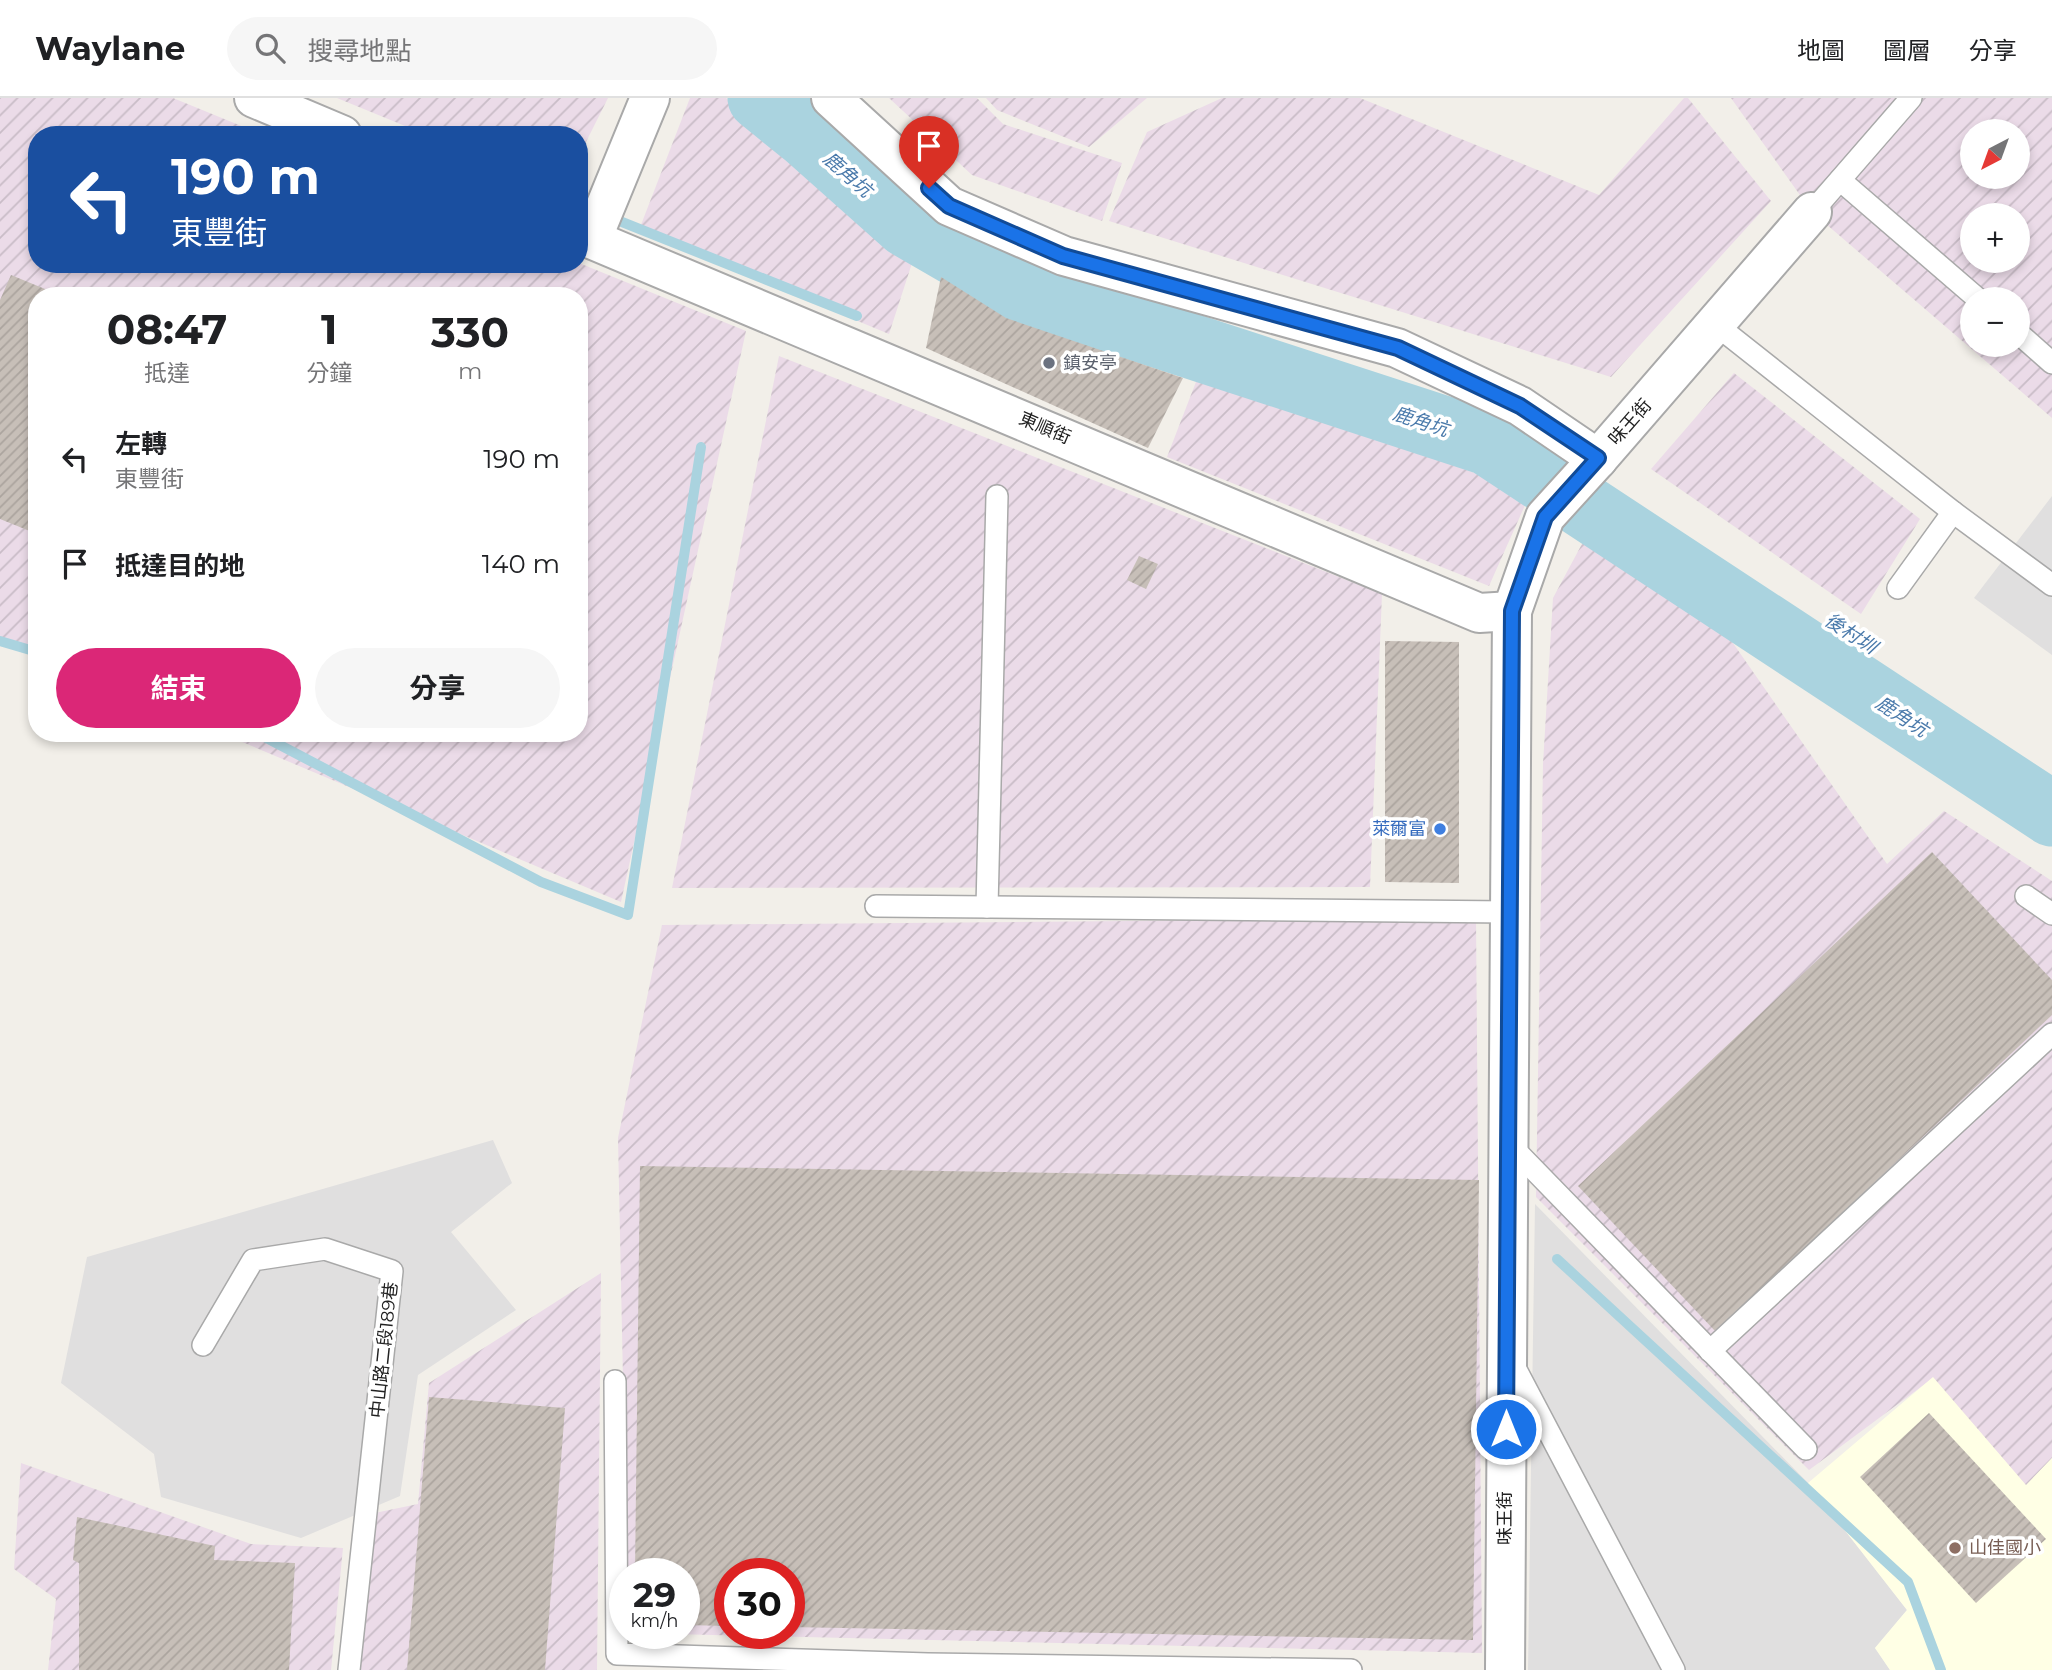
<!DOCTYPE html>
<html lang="zh-TW">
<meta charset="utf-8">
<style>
body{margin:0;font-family:Montserrat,"Noto Sans TC",sans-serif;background:#f6f6f6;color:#202124;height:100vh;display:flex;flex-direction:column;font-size:26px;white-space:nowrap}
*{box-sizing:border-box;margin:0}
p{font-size:23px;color:#757577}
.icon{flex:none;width:38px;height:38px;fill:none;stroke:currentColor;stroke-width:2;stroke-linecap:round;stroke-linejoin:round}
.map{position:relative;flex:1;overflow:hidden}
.panel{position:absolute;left:28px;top:189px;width:560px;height:455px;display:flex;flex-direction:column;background:#fff;border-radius:28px;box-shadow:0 4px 10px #0003}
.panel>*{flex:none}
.top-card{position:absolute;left:28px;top:28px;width:560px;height:147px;border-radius:28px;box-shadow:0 4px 10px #0003;background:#1a4fa0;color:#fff;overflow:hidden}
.needle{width:46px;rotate:221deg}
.fabs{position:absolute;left:1960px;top:21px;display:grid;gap:14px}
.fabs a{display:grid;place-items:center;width:70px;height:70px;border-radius:50%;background:#fff;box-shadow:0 4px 10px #0003;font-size:35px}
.speed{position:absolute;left:609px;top:1460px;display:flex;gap:14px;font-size:35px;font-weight:700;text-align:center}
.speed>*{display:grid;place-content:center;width:91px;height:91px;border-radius:50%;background:#fff;box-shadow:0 4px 10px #0003;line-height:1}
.speed small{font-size:18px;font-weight:400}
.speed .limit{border:10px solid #d22;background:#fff;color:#111}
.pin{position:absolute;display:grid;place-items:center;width:60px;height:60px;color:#fff;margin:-72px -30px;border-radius:50% 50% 50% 0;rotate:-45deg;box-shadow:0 0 7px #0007}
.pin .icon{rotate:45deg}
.me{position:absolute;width:77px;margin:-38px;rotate:0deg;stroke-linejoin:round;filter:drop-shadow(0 0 5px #0008)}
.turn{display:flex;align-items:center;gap:24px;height:147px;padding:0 28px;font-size:32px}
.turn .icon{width:91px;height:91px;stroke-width:2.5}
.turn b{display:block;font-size:49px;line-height:60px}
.eta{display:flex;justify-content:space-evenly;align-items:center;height:119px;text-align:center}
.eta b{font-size:42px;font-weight:700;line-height:49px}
.action{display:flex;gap:14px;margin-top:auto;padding:14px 28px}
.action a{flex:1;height:80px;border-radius:42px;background:#db2777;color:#fff;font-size:28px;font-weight:700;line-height:80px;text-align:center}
.action a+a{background:#f6f6f6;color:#202124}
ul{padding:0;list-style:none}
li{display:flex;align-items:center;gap:21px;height:105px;padding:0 28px}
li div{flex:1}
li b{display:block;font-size:26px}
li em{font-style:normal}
header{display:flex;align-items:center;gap:42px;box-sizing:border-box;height:98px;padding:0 35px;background:#fff;border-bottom:2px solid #e0e0e0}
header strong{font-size:33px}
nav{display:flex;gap:38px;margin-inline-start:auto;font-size:24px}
.search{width:490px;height:63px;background:#f6f6f6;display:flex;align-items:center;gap:18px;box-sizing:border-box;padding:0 24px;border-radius:38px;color:#757577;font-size:26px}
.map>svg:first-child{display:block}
.residential{fill:#e0dfdf}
.industrial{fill:url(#industrial-furrows);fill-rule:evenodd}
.education{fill:#ffffe5}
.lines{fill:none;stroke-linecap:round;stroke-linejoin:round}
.stream{stroke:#aad3df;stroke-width:10}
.river{stroke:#aad3df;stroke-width:65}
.building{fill:url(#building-hatch)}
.lane-casing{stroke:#a9a9a9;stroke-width:24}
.street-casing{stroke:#a9a9a9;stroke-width:42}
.lane{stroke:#fff;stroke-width:21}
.street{stroke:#fff;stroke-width:38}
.route-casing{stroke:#114b97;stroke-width:18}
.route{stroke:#1a73e8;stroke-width:12}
.worship-dot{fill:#6b7280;stroke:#fff;stroke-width:2.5}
.shop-dot{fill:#3f7fe0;stroke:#fff;stroke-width:2.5}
.education-dot{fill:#8d6e63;stroke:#fff;stroke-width:2.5}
.labels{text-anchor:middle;stroke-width:7;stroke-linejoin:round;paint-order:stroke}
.worship-label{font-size:18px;fill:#5b616d;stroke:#fff;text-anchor:start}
.street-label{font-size:18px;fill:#222;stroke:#fff}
.shop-label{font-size:18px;fill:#366cbe;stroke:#fff;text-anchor:end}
.education-label{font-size:18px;fill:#785e54;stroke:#fff;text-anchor:start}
.water-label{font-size:19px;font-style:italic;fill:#4a7aab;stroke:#fff}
</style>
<header>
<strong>Waylane</strong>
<div class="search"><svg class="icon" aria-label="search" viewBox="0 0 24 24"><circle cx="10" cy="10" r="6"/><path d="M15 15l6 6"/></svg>搜尋地點</div>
<nav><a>地圖</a><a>圖層</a><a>分享</a></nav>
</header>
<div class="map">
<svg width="2052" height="1572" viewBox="0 0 2052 1572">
<defs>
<pattern id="industrial-furrows" width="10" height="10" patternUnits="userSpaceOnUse" patternTransform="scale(1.75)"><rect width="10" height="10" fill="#ebdbe8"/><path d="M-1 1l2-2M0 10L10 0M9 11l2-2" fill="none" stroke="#c9bcc7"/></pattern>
<pattern id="building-hatch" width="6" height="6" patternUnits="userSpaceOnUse" patternTransform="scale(1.75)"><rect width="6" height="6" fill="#c7bfb8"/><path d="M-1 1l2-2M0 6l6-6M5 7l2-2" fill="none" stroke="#aba49e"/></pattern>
</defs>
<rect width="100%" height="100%" fill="#f2efe9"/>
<g class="residential">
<polygon points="2052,398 2052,557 1974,500"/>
<polygon points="493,1042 512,1085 451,1134 516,1212 418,1277 400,1398 301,1440 161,1399 154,1356 61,1285 87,1159"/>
<polygon points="1535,1106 1808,1385 1907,1512 1875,1550 1890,1572 1528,1572"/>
</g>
<g class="industrial">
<polygon points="0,0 173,0 263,37 37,37 37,166 579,165 746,233 621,804 221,635 579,635 579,198 37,198 37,557 0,542"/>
<polygon points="337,0 608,0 579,58 579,37 427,37"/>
<polygon points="690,0 726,0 913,162 889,236 639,132"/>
<polygon points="889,0 977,0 1003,26 1122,65 1102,123 972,77"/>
<polygon points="986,0 1147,0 1089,49 997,12"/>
<polygon points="1222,0 1360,0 1599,97 1684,0 1688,0 1771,103 1611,279 1109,123 1147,34"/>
<path d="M1731,0H2052V320L1812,114ZM1972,33H2018V79H1972ZM1972,117H2018V163H1972ZM1972,201H2018V247H1972Z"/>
<polygon points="779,258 1382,496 1370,789 672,790"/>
<polygon points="1201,271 1530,396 1489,488 1167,359"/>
<polygon points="1734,275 1920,421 1861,516 1651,371"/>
<polygon points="1590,431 1705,505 1887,766 1944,713 2052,783 2052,1360 2026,1388 1933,1280 1809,1372 1536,1099 1543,666 1553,500"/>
<path d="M1476,820L1482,1555L631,1535H684V1475H627L618,1040L662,827ZM730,1475H789V1535H730Z"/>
<polygon points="601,1175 597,1572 354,1572 365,1417 418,1406 429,1285"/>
<polygon points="21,1365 251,1446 343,1450 331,1572 48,1572 56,1501 14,1471"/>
</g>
<polygon class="education" points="1933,1279 2026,1387 2052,1360 2052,1572 1890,1572 1875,1550 1907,1512 1808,1385"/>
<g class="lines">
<g class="stream">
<polyline points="622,124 857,218"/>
<polyline points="1632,413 2052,686"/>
<polyline points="0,543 37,554"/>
<polyline points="257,635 541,784 628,817 701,349"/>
<polyline points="1557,1161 1908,1484 1941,1572"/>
</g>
<polyline class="river" points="760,0 807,38 907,127 1019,192 1488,345 2052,716"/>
</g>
<g class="building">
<polygon points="11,177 62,198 37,198 37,436 0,421 0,202"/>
<polygon points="941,179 1006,220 1183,280 1148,350 926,250"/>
<polygon points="1139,458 1158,466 1146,491 1127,482"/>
<polygon points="1385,543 1459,544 1459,785 1385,784"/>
<polygon points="1932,754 2052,882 2052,917 1716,1234 1578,1088"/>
<polygon points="640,1068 1479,1082 1473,1542 789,1529 789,1475 730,1475 730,1528 684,1527 684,1475 635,1475"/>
<polygon points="429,1299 565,1310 545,1572 407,1572"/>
<polygon points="1929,1315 2046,1441 1976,1505 1860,1379"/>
<polygon points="77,1419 215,1448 214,1462 295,1465 289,1572 79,1572 79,1465 73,1462"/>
</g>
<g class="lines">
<defs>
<g id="lane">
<polyline points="1840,82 1978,201"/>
<polyline points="1812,114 1911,0"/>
<polyline points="1715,226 1953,414 2052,487"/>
<polyline points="2018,235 2052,265"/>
<polyline points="1898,490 1953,414"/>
<polyline points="2026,798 2052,816"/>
<polyline points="876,808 1510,814"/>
<polyline points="987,809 997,398"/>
<polyline points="1509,1046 1806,1351"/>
<polyline points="203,1247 253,1162 325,1151 392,1173 349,1572"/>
<polyline points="1710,1253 2052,936"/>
<polyline points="1512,1264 1674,1572"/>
<polyline points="615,1283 617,1556 928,1566 1351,1572"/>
</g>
<g id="street">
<polyline points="254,0 342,37"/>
<polyline points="831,0 949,108 1064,158 1397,250 1520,308 1598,361"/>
<polyline points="579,136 1479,515 1512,513"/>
<polyline points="592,141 650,0"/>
<polyline points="1505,1572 1512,513 1545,419 1596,363 1812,114"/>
</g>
</defs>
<use href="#lane" class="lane-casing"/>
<use href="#street" class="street-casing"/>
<use href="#lane" class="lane"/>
<use href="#street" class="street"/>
</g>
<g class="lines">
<defs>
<polyline id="route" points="929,90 949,108 1063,158 1398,250 1520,308 1598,360 1545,419 1512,513 1506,1331"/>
</defs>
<use href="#route" class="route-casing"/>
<use href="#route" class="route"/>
</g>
<circle class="worship-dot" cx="1049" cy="265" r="7"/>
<circle class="shop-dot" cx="1440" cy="731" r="7"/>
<circle class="education-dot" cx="1955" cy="1450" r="7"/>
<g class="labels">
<g class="worship-label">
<text x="1063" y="271">鎮安亭</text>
</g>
<g class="street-label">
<text transform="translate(1630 324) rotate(-49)" y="6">味王街</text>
<text transform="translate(1045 330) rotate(23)" y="6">東順街</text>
<text transform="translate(384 1252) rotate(-84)" y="6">中山路二段189巷</text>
<text transform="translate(1505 1420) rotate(-90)" y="6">味王街</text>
</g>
<g class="shop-label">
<text x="1426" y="737">萊爾富</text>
</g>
<g class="education-label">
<text x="1969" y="1456">山佳國小</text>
</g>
<g class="water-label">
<text transform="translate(848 76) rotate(41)" y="7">鹿角坑</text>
<text transform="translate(1421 323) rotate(18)" y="7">鹿角坑</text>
<text transform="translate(1851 535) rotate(33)" y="7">後村圳</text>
<text transform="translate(1902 618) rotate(33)" y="7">鹿角坑</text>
</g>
</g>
</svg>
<div class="fabs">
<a><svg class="needle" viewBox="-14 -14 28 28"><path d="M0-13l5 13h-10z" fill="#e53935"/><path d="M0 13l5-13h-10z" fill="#757577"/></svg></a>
<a>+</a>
<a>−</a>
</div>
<div class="speed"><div>29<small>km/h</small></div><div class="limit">30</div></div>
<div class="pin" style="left:929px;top:90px;background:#d93025"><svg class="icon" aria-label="arrive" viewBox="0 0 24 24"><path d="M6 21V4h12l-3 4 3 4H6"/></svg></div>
<svg class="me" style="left:1506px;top:1331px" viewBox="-20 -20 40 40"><circle r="17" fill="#1a73e8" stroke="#fff" stroke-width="3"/><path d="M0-11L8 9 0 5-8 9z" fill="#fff"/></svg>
<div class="top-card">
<div class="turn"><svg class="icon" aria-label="left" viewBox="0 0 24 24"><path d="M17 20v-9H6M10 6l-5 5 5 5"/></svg><div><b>190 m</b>東豐街</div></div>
</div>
<section class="panel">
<div class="eta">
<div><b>08:47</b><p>抵達</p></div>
<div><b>1</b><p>分鐘</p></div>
<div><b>330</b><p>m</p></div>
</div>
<ul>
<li><svg class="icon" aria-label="left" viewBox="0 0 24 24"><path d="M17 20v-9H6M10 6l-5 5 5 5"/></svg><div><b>左轉</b><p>東豐街</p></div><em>190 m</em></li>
<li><svg class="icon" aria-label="arrive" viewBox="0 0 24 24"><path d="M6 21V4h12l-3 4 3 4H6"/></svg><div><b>抵達目的地</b></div><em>140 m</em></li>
</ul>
<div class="action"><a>結束</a><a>分享</a></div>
</section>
</div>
